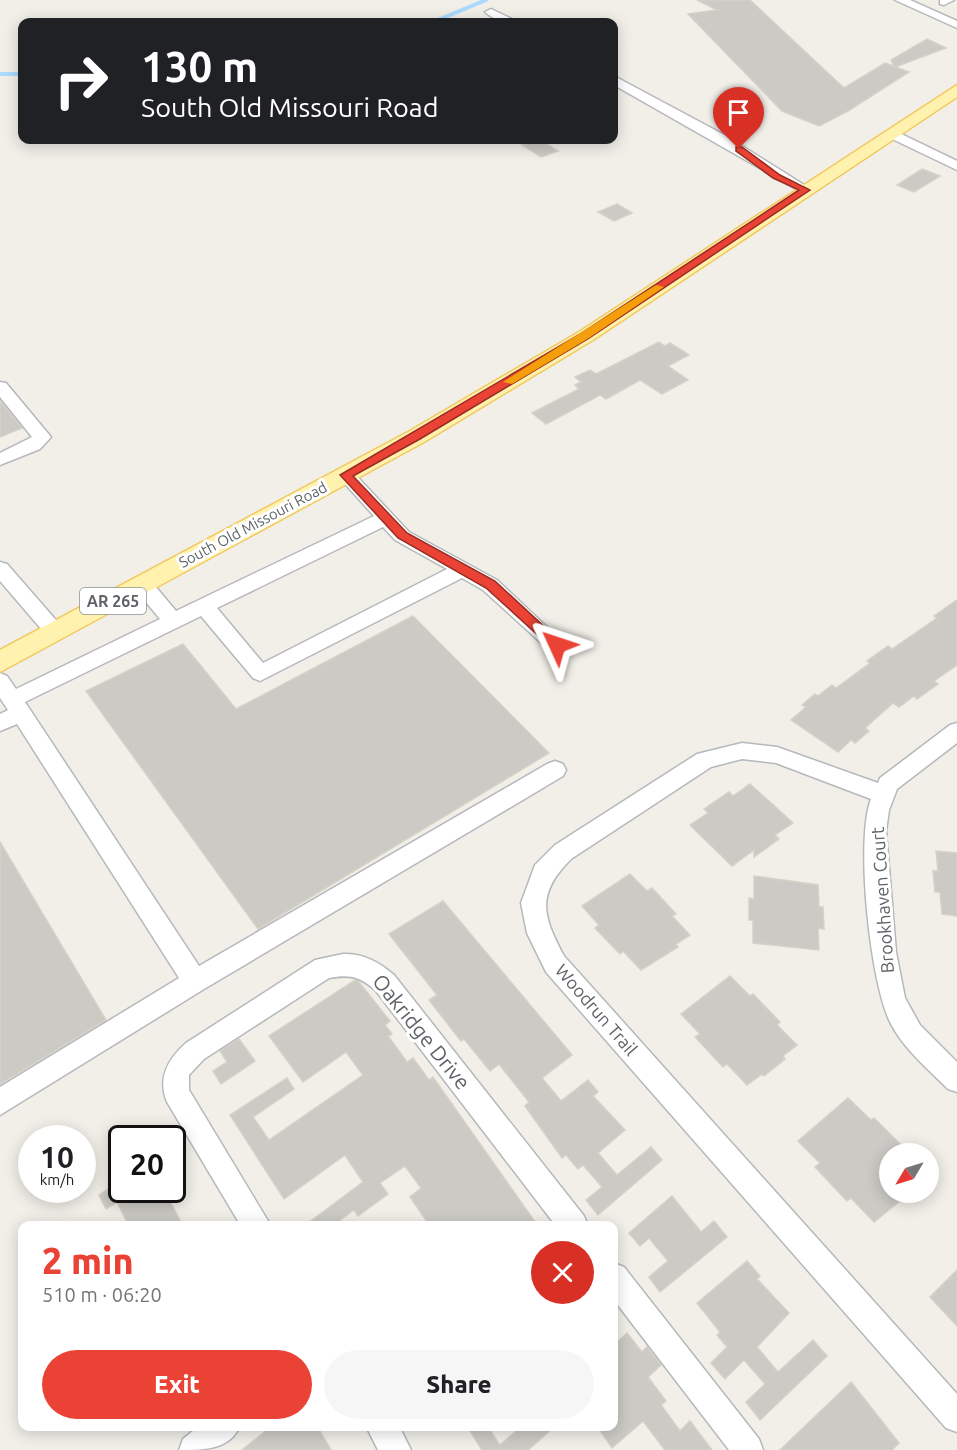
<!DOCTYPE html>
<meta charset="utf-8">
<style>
body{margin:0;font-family:Ubuntu,sans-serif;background:#f6f6f6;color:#202124;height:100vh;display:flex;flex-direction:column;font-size:22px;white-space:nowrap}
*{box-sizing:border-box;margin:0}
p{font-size:20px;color:#757577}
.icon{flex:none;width:33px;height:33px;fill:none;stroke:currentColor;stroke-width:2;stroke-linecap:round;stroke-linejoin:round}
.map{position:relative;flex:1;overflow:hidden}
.details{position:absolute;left:18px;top:1221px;width:600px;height:210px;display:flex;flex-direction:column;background:#fff;border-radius:12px;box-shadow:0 3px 15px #0003}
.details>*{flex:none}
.guide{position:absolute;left:18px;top:18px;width:600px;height:126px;border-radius:12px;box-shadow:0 3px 15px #0003;background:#202124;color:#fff;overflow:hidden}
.needle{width:39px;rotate:232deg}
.fabs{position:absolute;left:879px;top:1143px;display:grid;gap:12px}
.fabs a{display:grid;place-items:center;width:60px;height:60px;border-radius:50%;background:#fff;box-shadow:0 3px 15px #0003;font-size:30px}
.speed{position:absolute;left:18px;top:1125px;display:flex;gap:12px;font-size:30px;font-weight:700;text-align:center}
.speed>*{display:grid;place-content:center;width:78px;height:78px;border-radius:50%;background:#fff;box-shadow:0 3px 15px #0003;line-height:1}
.speed small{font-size:15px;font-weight:400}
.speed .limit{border:3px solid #111;border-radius:9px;background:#fff;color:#111}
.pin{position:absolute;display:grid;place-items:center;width:51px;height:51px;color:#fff;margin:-62px -26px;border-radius:50% 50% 50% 0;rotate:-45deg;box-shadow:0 0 6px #0007}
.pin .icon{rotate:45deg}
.me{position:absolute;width:66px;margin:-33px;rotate:312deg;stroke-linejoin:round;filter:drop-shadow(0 0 4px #0008)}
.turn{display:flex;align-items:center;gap:21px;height:126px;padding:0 24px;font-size:27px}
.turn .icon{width:78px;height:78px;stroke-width:2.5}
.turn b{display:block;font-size:42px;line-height:51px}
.round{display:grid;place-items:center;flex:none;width:63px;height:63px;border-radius:32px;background:#f6f6f6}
.overview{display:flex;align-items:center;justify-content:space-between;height:102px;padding:0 24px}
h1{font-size:36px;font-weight:800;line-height:45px;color:#ea4335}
.action{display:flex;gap:12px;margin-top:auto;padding:12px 24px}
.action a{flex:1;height:69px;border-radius:36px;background:#ea4335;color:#fff;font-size:24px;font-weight:800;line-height:69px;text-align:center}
.action a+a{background:#f6f6f6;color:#202124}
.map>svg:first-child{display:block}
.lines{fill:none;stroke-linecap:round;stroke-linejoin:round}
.stream{stroke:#aadaff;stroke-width:4}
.building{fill:#cccac5;stroke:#d6d1c6;stroke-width:1.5}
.minor-casing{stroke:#b5b8bc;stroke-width:3}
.major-casing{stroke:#f2c960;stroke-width:3}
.minor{fill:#fff;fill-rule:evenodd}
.major{fill:#fff2af;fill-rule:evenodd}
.route{fill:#ea4335;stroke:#982c22;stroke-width:1.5}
.slow{fill:#f59e0b}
.labels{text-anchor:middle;stroke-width:6;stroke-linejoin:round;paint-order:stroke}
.far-street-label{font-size:15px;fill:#5f6368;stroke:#fff}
.shield{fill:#fff;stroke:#8f9295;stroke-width:1.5}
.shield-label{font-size:16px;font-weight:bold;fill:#5f6368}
.street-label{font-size:18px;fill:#5f6368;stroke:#fff}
.near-street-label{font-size:21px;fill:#5f6368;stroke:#fff}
</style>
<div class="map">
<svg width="957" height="1450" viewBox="0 0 957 1450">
<rect width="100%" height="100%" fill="#f1efe8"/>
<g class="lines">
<g class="stream">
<polyline points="433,22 486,0"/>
<polyline points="0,74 22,74"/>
</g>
</g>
<g class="building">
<polygon points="697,0 750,0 844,88 885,63 894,66 891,60 927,39 946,48 895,67 909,72 848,111 819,126 782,111 688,14 717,10"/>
<polygon points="540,140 558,151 541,157 522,145"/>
<polygon points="922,169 940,176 914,192 897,185"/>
<polygon points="617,204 632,213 614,221 598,212"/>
<polygon points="659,342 665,346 670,343 689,355 668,366 688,380 662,394 640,380 606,399 600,395 546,424 532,413 579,389 575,385 581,382 575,377 590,370 596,374"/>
<polygon points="0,401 22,428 0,437"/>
<polygon points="957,600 957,665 934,681 938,684 917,699 914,696 899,707 893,703 865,728 869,731 855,743 851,740 838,752 791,720 806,707 802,705 815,694 818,696 832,685 836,688 870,663 867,661 888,646 892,649 937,618 934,616"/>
<polygon points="413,616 549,753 258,929 86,691 183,644 236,709"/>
<polygon points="750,784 793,823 775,835 779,839 754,857 754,850 732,866 690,825 708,813 704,809 729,792 733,796"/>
<polygon points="0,842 106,1020 0,1084"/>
<polygon points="936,851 957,853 957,916 942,914 940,892 935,892 933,871 938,871"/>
<polygon points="630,874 647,891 652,888 676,914 672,916 690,935 676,944 678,947 641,970 623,951 620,954 595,928 599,925 582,906"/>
<polygon points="754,876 818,885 819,907 823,907 824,929 818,928 819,950 753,943 753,920 749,920 749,898 754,899"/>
<polygon points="443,901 572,1055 542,1078 561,1101 588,1080 598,1092 593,1096 625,1130 598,1153 617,1175 651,1147 662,1160 598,1215 586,1200 602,1187 583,1165 578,1169 566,1155 562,1158 525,1106 529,1102 499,1064 490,1071 464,1039 461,1041 429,1000 437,995 389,934"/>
<polygon points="730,976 750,996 753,994 780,1022 777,1025 797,1045 783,1056 785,1059 764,1076 762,1074 747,1085 727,1064 723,1067 695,1037 700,1034 681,1014"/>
<polygon points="355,980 359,982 390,1021 385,1025 392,1034 388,1036 407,1062 413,1058 429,1080 433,1077 538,1226 430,1226 410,1197 421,1188 405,1166 380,1183 388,1194 358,1216 354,1210 332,1226 304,1226 363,1182 345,1155 284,1199 230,1115 287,1078 294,1089 253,1117 269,1140 363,1075 346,1052 303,1082 269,1036"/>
<polygon points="239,1039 255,1061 221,1084 213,1071 227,1062 220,1051"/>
<polygon points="848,1098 871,1120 874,1118 910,1154 890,1154 890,1192 911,1192 874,1222 851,1198 847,1201 815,1167 820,1163 798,1141"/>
<polygon points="122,1180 122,1190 164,1190 183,1226 129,1226 117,1202 106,1209 99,1195"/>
<polygon points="672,1196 701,1232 714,1221 727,1237 660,1292 649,1277 668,1261 649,1238 640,1246 629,1233"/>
<polygon points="747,1261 760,1276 757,1279 789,1313 757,1347 778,1372 813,1340 827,1356 760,1420 746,1402 765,1384 744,1360 725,1379 711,1363 727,1347 717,1335 720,1332 697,1303"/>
<polygon points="957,1270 957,1326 930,1297"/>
<polygon points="627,1333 642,1352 647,1347 661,1365 648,1377 666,1401 661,1405 680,1431 690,1421 712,1450 665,1450 643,1421 612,1448 601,1432 608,1426 614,1426 614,1345"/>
<polygon points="851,1382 899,1443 892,1450 780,1450"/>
<polygon points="272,1426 317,1426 331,1450 242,1450"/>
<polygon points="467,1426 487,1426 500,1445 522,1426 555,1426 528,1450 482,1450"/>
</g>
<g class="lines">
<defs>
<g id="minor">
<polygon points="895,0 910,0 957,21 957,28"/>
<polygon points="940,0 954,0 944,5 940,4"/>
<path d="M491,9L514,20L516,22C504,23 494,20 485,12Z"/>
<polygon points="614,76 728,137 812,190 805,194 614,85"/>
<polygon points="891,129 957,161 957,170 886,136 885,133"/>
<polygon points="0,382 6,383 51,437 40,449 0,465 0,453 32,437 0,397"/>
<path d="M346,469L352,471L409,532L497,580L567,646L564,651L557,653L550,651L483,590L462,578L260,681L253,678L201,616L25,702L199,966L547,764L555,761L563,764L566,770L563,776L204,989L0,1115V1087L179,978L17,724L0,731V714L8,710L0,698V673L7,676L16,689L160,619L136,590L133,585L136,580H150L176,611L374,516L337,475ZM383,527L395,540L447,569L263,663L217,608Z"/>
<polygon points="0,562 7,564 62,627 65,632 62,637 55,639 48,637 0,581"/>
<path d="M957,723V743L897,789L889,810L886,831L896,952L905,998L920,1025L957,1062V1092L948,1089C928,1069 904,1049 891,1024C870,984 855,840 871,799L776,763L742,759L711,767L571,859C536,894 542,915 564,956L957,1394V1432L946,1428L546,972L527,933L521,903L535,865L555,845L697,754L742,743L777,747L878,783L880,778L950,725Z"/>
<path d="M343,954C363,953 379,962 394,975L584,1216L588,1226H556L376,991C361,977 350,974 329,978L204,1059L189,1075V1090L271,1226H241L167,1102C157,1078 168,1059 186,1043L315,960Z"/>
<polygon points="614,1263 624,1267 759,1439 763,1450 729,1450 614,1300"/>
<path d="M199,1426H240C229,1450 204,1450 179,1450L183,1439Z"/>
<polygon points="366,1426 399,1426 411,1450 378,1450"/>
</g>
<polygon id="major" points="957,85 957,97 593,340 424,442 0,672 0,650 408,432 579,332"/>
</defs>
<use href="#minor" class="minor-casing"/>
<use href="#major" class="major-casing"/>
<use href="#minor" class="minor"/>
<use href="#major" class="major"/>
</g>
<polygon class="route" points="736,147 742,147 780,175 810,190 589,338 420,439 353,476 407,533 495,581 564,645 562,649 553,649 486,588 398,538 340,475 582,333 799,190 773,178 736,151"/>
<polygon class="slow" points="656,285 664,287 589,338 512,384 503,382"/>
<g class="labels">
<g class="far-street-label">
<text transform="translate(253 525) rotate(-28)" y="5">South Old Missouri Road</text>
</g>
<rect class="shield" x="80" y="588" width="66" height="26" rx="4.5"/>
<g class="shield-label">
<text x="113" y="607">AR 265</text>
</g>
<g class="street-label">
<text transform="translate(883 900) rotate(-94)" y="6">Brookhaven Court</text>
<text transform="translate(596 1010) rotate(49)" y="6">Woodrun Trail</text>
</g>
<g class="near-street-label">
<text transform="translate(421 1032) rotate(51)" y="7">Oakridge Drive</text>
</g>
</g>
</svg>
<div class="fabs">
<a><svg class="needle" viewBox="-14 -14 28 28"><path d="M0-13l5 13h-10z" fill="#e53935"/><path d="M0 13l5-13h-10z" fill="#757577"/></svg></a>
</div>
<div class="speed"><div>10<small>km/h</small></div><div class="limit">20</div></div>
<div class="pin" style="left:739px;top:149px;background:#d93025"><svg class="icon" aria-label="arrive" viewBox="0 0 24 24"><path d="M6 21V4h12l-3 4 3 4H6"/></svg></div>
<svg class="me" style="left:557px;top:645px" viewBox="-20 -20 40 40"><path d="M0-17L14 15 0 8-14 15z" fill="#ea4335" stroke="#fff" stroke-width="4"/></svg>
<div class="guide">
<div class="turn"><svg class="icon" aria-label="right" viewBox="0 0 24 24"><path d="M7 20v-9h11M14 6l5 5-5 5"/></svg><div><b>130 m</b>South Old Missouri Road</div></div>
</div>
<section class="details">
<div class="overview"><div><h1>2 min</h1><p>510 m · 06:20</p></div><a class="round" style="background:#d93025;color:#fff"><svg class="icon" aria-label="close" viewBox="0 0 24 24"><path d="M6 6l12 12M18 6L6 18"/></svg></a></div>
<div class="action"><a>Exit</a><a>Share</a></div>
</section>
</div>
